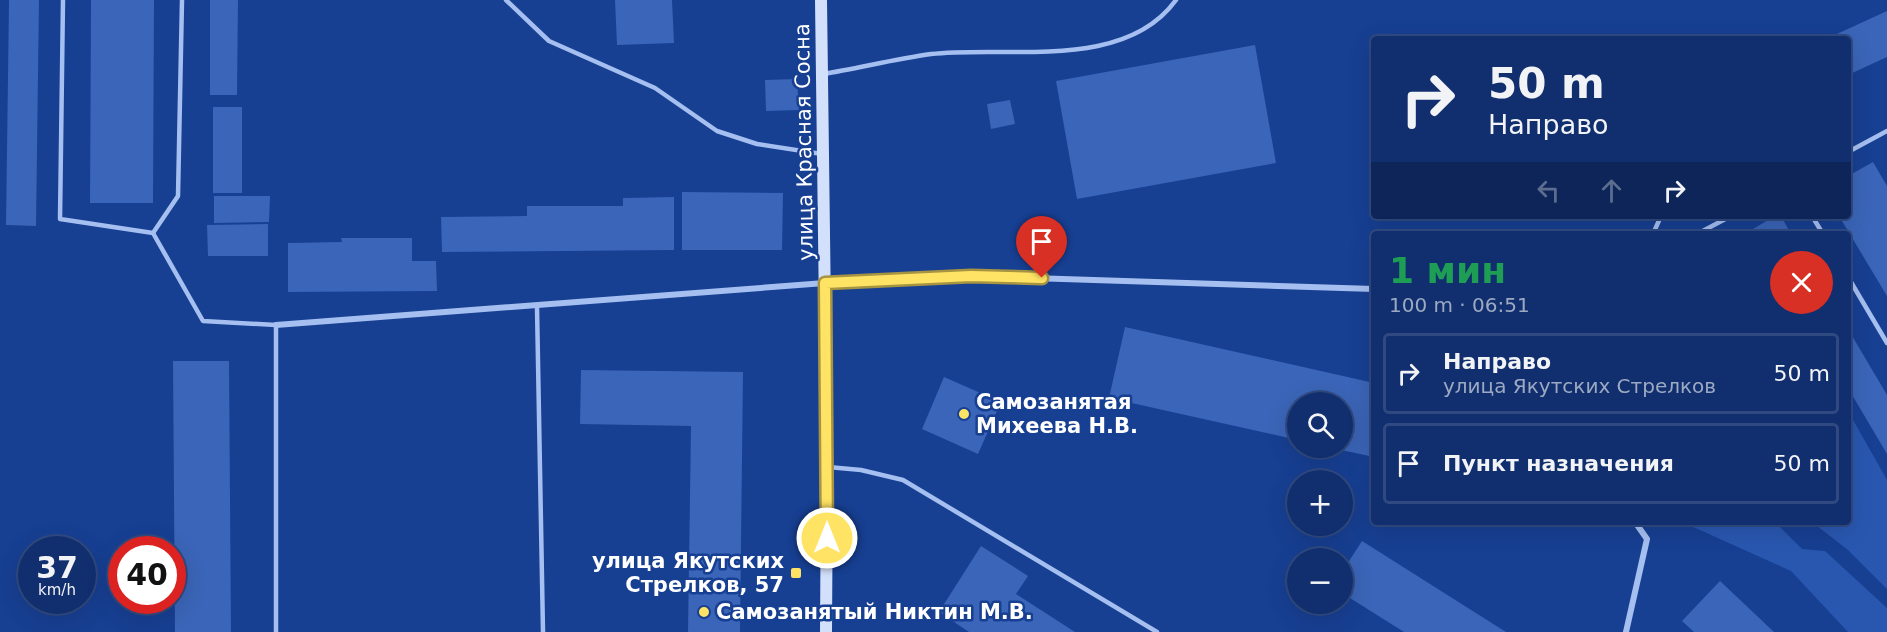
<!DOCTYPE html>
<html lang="ru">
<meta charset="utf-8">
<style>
body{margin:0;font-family:"DejaVu Sans",sans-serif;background:#1e3b76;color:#f1f3f6;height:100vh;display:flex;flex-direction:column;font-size:22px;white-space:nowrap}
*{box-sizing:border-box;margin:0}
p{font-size:20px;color:#9ca9c2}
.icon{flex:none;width:33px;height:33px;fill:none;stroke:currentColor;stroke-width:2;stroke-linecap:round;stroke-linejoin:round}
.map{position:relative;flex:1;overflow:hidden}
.details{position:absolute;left:1371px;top:231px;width:480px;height:294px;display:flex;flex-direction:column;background:#112f6e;border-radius:6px;box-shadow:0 6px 24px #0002,0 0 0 2px #304a81}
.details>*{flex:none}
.hud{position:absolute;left:1371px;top:36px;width:480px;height:183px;border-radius:6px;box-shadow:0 6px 24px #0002,0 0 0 2px #304a81;background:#112f6e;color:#f1f3f6;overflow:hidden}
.fabs{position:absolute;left:1287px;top:392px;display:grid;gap:12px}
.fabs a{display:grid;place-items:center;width:66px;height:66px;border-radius:50%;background:#112f6e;box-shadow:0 6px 24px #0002,0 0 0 2px #304a81;font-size:30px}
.speed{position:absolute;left:18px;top:536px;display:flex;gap:12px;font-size:30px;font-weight:700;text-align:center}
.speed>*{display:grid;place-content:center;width:78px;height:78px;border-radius:50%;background:#112f6e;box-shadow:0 6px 24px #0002,0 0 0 2px #304a81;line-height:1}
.speed small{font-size:15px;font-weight:400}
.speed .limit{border:9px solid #d22;background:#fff;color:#111}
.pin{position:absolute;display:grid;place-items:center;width:51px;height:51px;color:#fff;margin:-62px -26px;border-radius:50% 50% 50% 0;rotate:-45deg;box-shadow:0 0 6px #0007}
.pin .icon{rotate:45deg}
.me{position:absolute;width:66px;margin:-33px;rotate:0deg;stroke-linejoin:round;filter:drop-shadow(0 0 4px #0008)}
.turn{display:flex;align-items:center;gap:21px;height:126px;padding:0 18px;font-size:27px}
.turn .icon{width:78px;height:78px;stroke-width:2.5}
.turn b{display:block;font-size:42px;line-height:51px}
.lanes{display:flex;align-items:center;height:57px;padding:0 18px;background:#0003;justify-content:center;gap:30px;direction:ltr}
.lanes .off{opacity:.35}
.round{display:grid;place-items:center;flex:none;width:63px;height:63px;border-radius:32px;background:#1e3b76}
.summary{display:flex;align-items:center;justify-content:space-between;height:102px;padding:0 18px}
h1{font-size:36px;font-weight:800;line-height:45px;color:#1e9e55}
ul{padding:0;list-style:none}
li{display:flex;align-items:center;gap:18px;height:81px;margin:0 12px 9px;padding:0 6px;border:3px solid #304a81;border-radius:6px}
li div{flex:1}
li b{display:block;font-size:22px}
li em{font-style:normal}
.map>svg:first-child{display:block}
.green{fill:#2957b0}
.building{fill:#3b65b8}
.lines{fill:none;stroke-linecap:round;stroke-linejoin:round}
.lane{stroke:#a5bff0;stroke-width:4.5}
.street{stroke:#a5bff0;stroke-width:6}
.secondary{stroke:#d3e0fb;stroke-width:12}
.route-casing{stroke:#a69442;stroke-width:15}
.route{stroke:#ffe365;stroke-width:10}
.poi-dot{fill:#ffe365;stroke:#173f92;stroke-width:2}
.labels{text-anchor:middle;stroke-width:5;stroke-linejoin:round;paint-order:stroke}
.street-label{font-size:21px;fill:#fff;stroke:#173f92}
.poi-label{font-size:21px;font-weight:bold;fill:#fff;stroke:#173f92;text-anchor:start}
</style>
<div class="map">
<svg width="1887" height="632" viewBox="0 0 1887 632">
<rect width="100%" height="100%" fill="#173f92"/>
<g class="green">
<polygon points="1848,411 1887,480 1887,589 1848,550 1812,522 1848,522"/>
<polygon points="1682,522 1775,522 1802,549 1825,551 1887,608 1887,632 1848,632 1791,571"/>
</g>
<g class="building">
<polygon points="9,0 39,0 36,226 6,225"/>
<polygon points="91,0 154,0 153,203 90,203"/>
<polygon points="210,0 238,0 237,95 210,95"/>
<polygon points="615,0 672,0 674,43 617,45"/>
<polygon points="1887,11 1887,57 1848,75 1848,39 1826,39"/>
<polygon points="1255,45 1276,163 1077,199 1056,81"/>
<polygon points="797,79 799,110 766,111 765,80"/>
<polygon points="1010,100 1015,124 991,129 987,104"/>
<rect x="213" y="107" width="29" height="86"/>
<polygon points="1873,162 1887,186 1887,296 1839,216 1848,216 1848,176"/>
<polygon points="682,192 783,193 782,250 682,250"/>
<polygon points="214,196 270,196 269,222 214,223"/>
<polygon points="674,197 674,250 442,252 441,217 527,216 527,206 623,206 623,198"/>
<polygon points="1775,216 1781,216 1791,234 1756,234 1753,229"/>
<polygon points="268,224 268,256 208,256 207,225"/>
<polygon points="341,238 412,238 412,261 436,261 437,291 288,292 288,243 342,242"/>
<polygon points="1125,327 1374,383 1374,457 1332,448 1342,447 1342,402 1298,402 1298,440 1109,398"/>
<polygon points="1848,329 1887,395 1887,454 1848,388"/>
<polygon points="173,361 229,361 231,632 175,632"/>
<polygon points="581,370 743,372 740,632 688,632 691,426 580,424"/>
<polygon points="944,377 1001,402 978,454 922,429"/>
<polygon points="1362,541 1506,632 1404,632 1342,593 1342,572"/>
<polygon points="981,546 1028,576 1016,594 1075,632 969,632 939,612"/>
<polygon points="1720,581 1774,632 1694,632 1682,621"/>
</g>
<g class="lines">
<g class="lane">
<polyline points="63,0 60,219 153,233"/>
<polyline points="506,0 549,41 655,88 717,131 757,144 822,154"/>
<path d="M823,74C859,68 895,59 931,54C1007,45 1124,72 1176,0"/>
<polyline points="1848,152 1887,131"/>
<polyline points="1812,216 1823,234"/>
<polyline points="153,233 203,321 276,325 276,632"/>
<polyline points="153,233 178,196 182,0"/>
<polyline points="1653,234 1661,216"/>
<polyline points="1697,234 1731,216"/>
<polyline points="1848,277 1887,343"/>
<polyline points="537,307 543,632"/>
<polyline points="828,467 861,470 903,480 1157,632"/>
</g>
<g class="street">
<polyline points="276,325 825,283 971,276 1374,289"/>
<polyline points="1626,632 1647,539 1635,522"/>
</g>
<polyline class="secondary" points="821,0 827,467 826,632"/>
</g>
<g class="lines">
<defs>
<polyline id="route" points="827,538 825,283 971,276 1042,278"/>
</defs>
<use href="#route" class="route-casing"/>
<use href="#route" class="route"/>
</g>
<g class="poi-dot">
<circle cx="964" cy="414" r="6"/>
<rect x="790" y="567" width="12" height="12" rx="3"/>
<circle cx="704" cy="612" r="6"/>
</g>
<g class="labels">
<g class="street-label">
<text transform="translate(804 142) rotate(-91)" y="7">улица Красная Сосна</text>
</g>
<g class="poi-label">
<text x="976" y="409">Самозанятая<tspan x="976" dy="24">Михеева Н.В.</tspan></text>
<text x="784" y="568" text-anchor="end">улица Якутских<tspan x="784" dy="24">Стрелков, 57</tspan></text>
<text x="716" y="619">Самозанятый Никтин М.В.</text>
</g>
</g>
</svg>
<div class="fabs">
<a><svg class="icon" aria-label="search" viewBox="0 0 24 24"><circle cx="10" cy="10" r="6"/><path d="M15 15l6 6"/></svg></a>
<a>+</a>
<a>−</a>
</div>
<div class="speed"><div>37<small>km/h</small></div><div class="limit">40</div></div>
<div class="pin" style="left:1042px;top:278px;background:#d93025"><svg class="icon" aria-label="arrive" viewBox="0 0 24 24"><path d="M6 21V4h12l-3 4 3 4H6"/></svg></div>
<svg class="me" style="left:827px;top:538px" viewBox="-20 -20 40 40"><circle r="17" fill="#ffe365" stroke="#fff" stroke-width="3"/><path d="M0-11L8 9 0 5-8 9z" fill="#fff"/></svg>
<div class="hud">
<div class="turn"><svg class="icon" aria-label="right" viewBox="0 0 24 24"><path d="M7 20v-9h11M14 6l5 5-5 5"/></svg><div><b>50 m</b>Направо</div></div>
<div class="lanes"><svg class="icon off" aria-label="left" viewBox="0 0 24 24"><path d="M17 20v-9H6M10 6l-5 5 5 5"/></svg><svg class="icon off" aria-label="ahead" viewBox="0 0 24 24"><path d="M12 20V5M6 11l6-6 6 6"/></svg><svg class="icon" aria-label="right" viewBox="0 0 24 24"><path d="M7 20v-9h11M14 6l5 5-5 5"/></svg></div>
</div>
<section class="details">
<div class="summary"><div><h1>1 мин</h1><p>100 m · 06:51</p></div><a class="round" style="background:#d93025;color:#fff"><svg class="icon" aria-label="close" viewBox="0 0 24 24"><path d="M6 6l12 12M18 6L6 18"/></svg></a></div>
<ul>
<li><svg class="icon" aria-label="right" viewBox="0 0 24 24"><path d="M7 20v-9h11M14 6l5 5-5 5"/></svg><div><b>Направо</b><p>улица Якутских Стрелков</p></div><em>50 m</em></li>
<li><svg class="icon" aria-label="arrive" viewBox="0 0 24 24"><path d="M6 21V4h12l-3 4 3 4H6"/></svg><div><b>Пункт назначения</b></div><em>50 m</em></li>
</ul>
</section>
</div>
